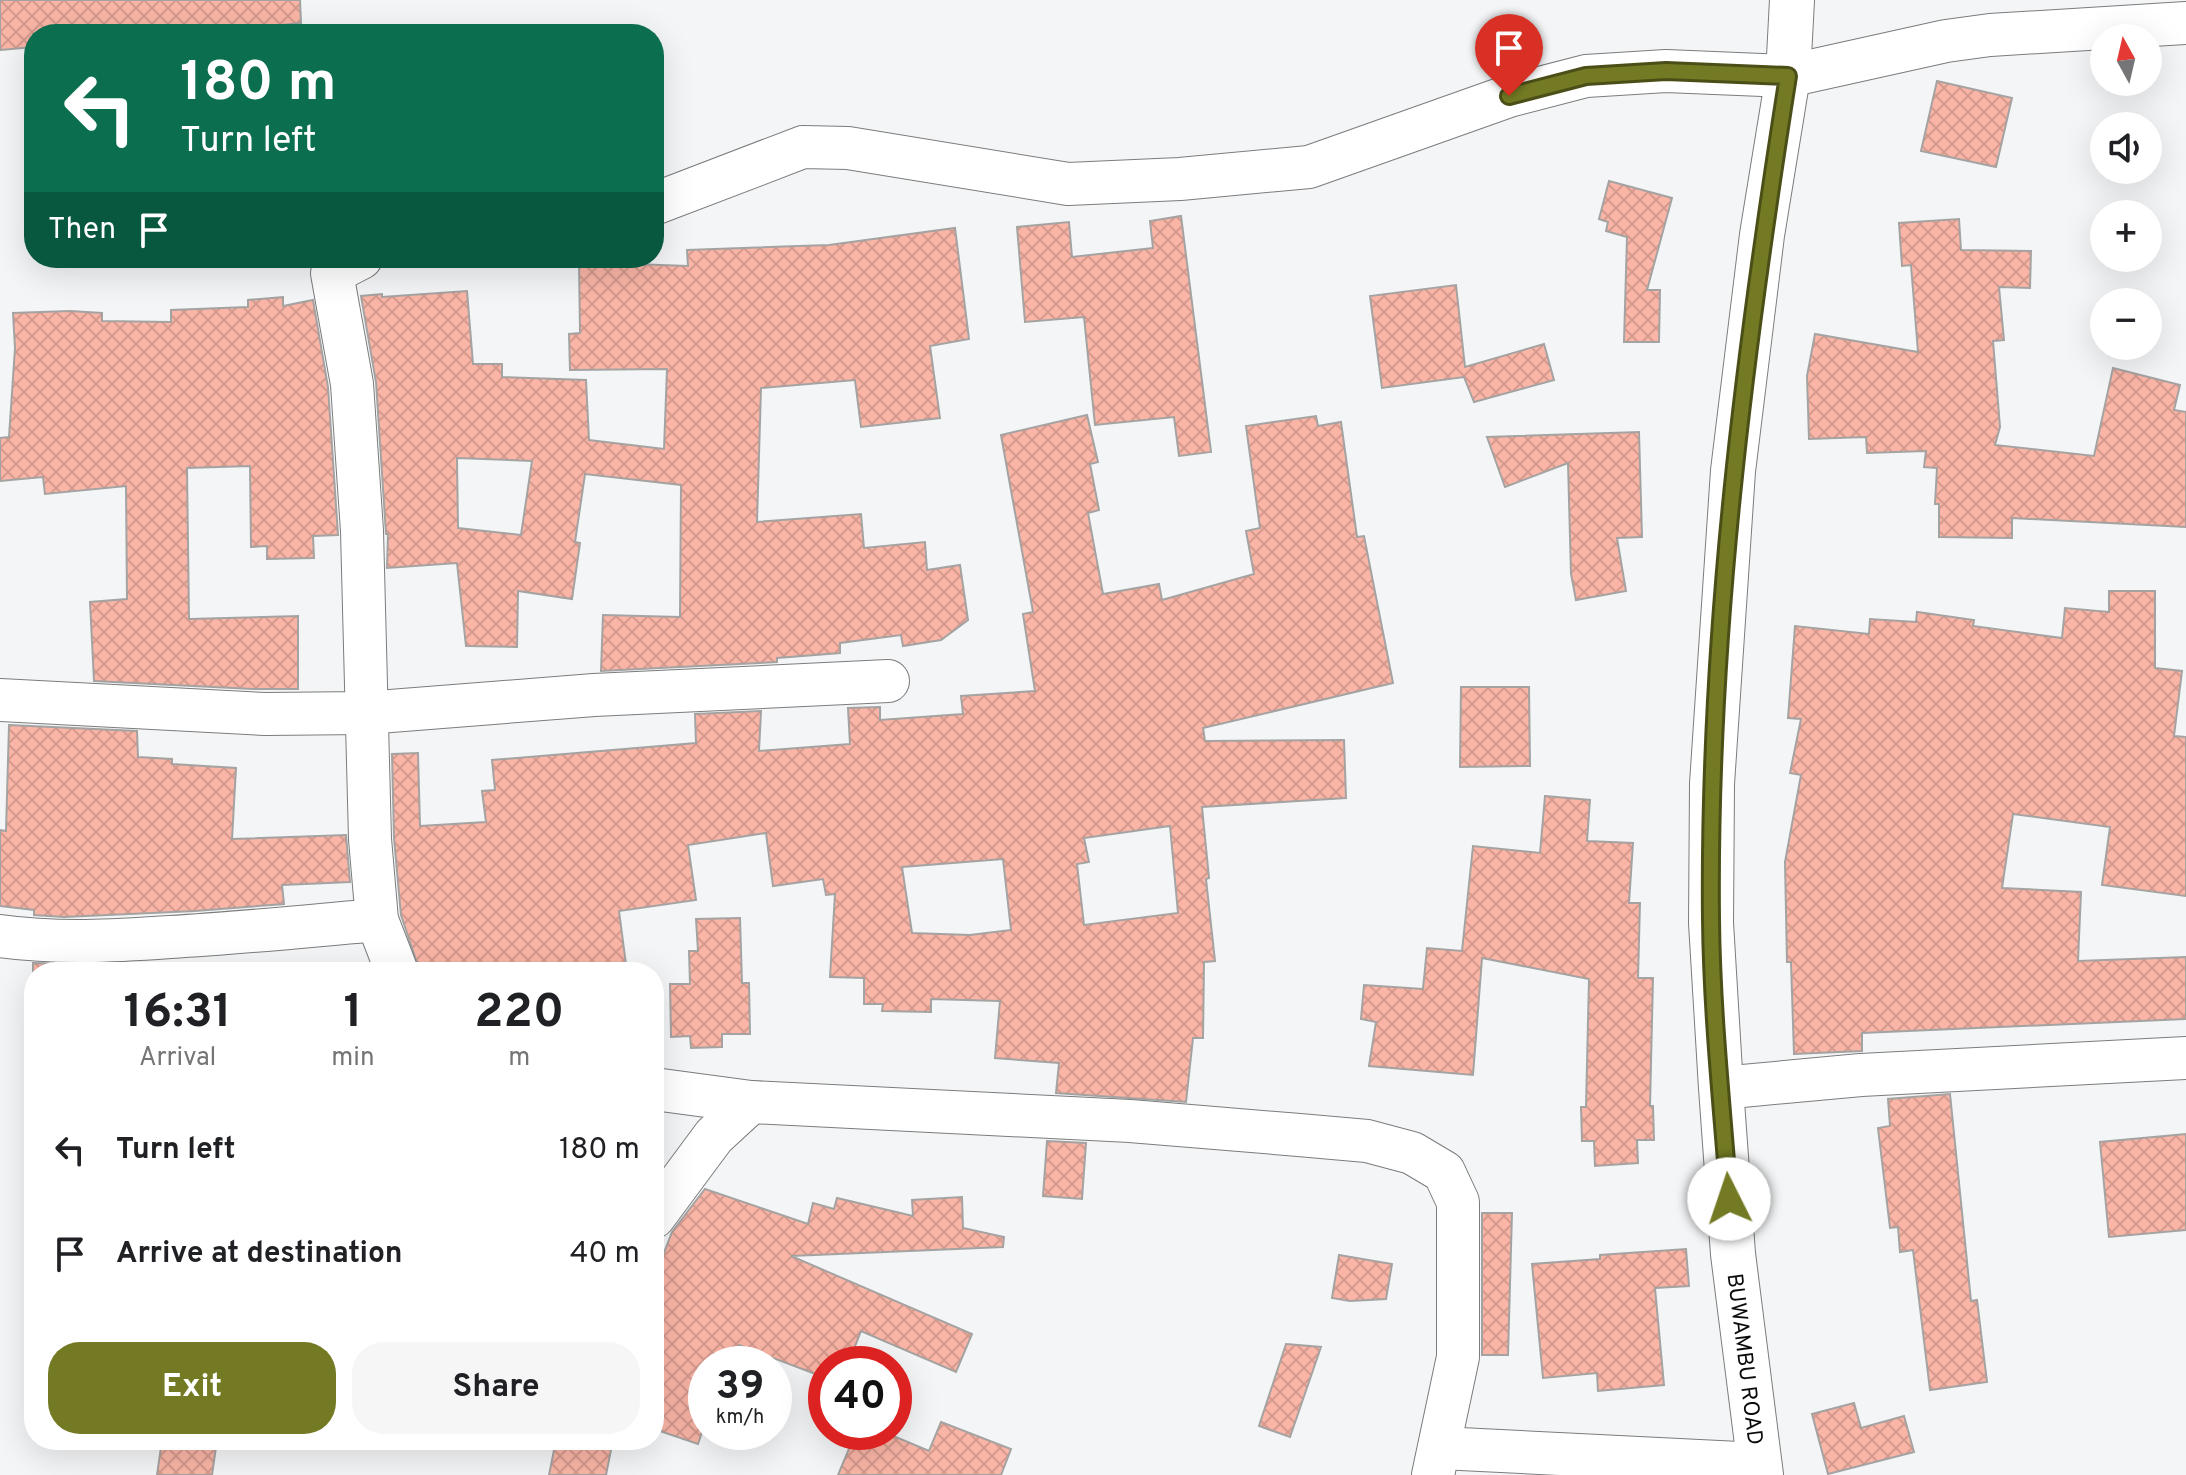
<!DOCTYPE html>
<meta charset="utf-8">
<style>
body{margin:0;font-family:Overpass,sans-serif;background:#f6f6f6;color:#202124;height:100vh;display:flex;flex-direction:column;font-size:30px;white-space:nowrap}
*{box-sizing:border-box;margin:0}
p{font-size:26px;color:#757577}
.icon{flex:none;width:44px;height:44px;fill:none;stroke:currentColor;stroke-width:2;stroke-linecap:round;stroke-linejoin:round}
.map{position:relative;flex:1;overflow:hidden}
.details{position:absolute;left:24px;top:962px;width:640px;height:488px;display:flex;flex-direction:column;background:#fff;border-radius:32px;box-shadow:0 8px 32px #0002}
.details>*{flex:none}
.hud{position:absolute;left:24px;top:24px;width:640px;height:244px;border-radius:32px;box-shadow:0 8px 32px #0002;background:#0b6e4f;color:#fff;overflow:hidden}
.needle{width:52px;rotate:352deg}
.tools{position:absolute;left:2090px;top:24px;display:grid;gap:16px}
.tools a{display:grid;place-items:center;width:72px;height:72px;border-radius:50%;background:#fff;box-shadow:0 8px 32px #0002;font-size:40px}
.speed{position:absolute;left:688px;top:1346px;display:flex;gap:16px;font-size:40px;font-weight:700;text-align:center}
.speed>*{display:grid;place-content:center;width:104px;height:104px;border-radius:50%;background:#fff;box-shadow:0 8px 32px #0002;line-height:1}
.speed small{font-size:20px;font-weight:400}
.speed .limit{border:12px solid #d22;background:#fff;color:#111}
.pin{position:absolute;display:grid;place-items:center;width:68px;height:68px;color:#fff;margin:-82px -34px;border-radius:50% 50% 50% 0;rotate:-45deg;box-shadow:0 0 8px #0007}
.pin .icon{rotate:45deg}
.me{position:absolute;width:88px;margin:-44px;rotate:356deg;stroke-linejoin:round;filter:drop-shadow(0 0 6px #0008)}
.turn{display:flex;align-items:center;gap:28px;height:168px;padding:0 24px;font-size:36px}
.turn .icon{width:104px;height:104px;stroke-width:2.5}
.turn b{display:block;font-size:56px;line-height:68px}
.then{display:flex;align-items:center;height:76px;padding:0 24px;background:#0003;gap:16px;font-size:30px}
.eta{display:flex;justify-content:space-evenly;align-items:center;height:136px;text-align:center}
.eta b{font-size:48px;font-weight:700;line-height:56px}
.cta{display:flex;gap:16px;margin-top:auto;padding:16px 24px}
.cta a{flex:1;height:92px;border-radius:32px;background:#737a23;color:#fff;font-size:32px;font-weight:700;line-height:92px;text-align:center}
.cta a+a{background:#f6f6f6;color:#202124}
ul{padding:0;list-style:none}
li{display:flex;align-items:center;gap:24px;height:104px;padding:0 24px}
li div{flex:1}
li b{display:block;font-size:30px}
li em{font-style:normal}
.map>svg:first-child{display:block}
.building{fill:url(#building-cross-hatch);stroke:#a5a3a2;stroke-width:2;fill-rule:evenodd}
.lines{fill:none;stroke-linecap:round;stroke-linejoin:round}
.street-casing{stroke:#7b7c7d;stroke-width:44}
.secondary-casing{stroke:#7b7c7d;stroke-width:46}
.street{stroke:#fff;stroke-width:42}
.secondary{stroke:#fff;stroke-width:44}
.route-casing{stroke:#4b4f17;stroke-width:20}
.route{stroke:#737a23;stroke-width:14}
.labels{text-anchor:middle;stroke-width:6;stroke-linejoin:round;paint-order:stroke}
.street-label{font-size:22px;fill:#0b0b0c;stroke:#fff}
</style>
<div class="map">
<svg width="2186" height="1475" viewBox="0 0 2186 1475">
<defs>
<pattern id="building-cross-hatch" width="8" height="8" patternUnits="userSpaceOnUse" patternTransform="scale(2)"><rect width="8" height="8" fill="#fab5a6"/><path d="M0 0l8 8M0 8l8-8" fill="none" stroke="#d59a8e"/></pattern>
</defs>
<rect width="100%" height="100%" fill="#f4f5f6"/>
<g class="building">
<polygon points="0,0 300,0 301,23 199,34 34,34 34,47 0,50"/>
<polygon points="1937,81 2012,98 1996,167 1921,151"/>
<polygon points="1609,181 1672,198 1647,290 1660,290 1659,342 1624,342 1627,237 1606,231 1608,222 1599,219"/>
<polygon points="1181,216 1211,452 1179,456 1174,417 1095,425 1084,317 1025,322 1017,227 1069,222 1072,257 1153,248 1150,221"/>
<polygon points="1959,219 1961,250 2031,251 2030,288 1999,287 2004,340 1993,341 2000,427 1995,445 2094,456 2113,368 2180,385 2174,410 2186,412 2186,527 2012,518 2012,538 1939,537 1939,504 1935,504 1937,468 1924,467 1926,451 1867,453 1866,437 1809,439 1807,376 1815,334 1918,352 1911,265 1902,266 1899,223"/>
<path d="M955,228L969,339L930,346L940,418L861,427L855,380L761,388L757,522L861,514L864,548L925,542L927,570L960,565L968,620L941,640L903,646L901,635L840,643V653L777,658V662L601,671L603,615L680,617L681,485L585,474L575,542L580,543L572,599L518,591L517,647L466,646L457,563L387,568L388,534H386L376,382L361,296L382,294V297L467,291L473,364H502V377L586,380L589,440L664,449L667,369L570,370L569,334L580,333L579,262L688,266L687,250L829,245ZM457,458L532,461L521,535L458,528Z"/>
<polygon points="1456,285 1465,367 1544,344 1554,380 1474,402 1464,377 1382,388 1370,296"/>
<polygon points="283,297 283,306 313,300 328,387 338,535 313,536 314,558 267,559 267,546 251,547 250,466 187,468 189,619 298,616 298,689 253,689 94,681 90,602 127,599 126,486 45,494 43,477 0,481 0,438 9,437 15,348 13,313 70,311 102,313 102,321 171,322 171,310 248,307 248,300"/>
<path d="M1087,415L1098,462L1090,464L1099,510L1088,513L1103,594L1159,584L1162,600L1254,574L1246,531L1260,528L1246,426L1316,416L1318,426L1341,422L1357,537L1364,536L1393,683L1203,728L1205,741L1344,740L1346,798L1202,807L1209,878L1206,879L1215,961L1204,962L1203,1038H1193L1186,1102L1056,1093L1059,1063L995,1058L1000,1001L931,999V1012L882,1011L883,1004H864V978L830,977L835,894L826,895L823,879L773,886L766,833L688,845L696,900L619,911L627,972H420L401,915L394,838L392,754L418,753L420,826L486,822L482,791L495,790L492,760L696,743L695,714L761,711L759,751L850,744L848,708L880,707V720L963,714L961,696L1035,691L1023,614L1033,612L1001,435ZM1170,826L1178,913L1084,925L1077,864L1089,862L1084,838ZM1003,859L1011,930L970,935L912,933L902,867Z"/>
<polygon points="1639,432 1642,537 1617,538 1626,591 1576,600 1571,574 1568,463 1505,487 1487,437"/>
<polygon points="2109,591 2155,591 2155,668 2182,671 2174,736 2186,737 2186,896 2102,885 2110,827 2013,814 2002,888 2081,892 2078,961 2186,957 2186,1019 1862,1033 1862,1051 1794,1054 1791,962 1787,962 1785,862 1801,775 1790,773 1801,719 1788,718 1795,626 1869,634 1870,619 1916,622 1917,612 1974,620 1973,626 2062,638 2065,608 2109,612"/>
<polygon points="1461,687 1529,687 1530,766 1460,767"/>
<polygon points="9,725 137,731 138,757 172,759 172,764 236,768 232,839 346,835 350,882 282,885 284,904 195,911 64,917 34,915 34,910 0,906 0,830 6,831"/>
<polygon points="1545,796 1590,800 1587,841 1633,843 1629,903 1640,903 1638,978 1653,978 1650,1106 1653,1106 1654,1140 1637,1140 1638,1163 1595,1166 1594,1141 1582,1141 1581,1107 1586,1107 1589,979 1482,958 1473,1075 1369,1066 1376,1022 1361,1019 1364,985 1423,989 1427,948 1462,951 1473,846 1540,853"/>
<polygon points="740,918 742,983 749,983 750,1034 722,1034 722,1047 691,1048 690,1036 671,1037 670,984 690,984 689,951 698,951 696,919"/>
<polygon points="33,963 95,965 95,972 33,972"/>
<polygon points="1950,1094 1971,1301 1977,1300 1987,1382 1930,1390 1913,1250 1900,1252 1898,1227 1890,1228 1878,1128 1890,1126 1888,1099"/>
<polygon points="2186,1134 2186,1230 2109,1237 2100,1142"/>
<polygon points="1047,1141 1086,1143 1082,1199 1043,1196"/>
<polygon points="705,1189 808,1224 813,1203 834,1209 837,1198 913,1216 912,1200 962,1197 963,1228 1004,1237 1003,1247 791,1256 972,1334 956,1372 861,1331 848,1364 826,1364 826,1378 739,1345 733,1364 706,1364 706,1420 698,1444 654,1429 654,1279 672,1232"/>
<polygon points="1482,1213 1512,1213 1508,1355 1482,1355"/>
<polygon points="1686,1249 1689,1286 1655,1288 1664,1385 1598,1391 1597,1373 1543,1378 1532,1264 1600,1259 1600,1255"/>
<polygon points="1339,1255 1392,1264 1386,1299 1350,1301 1332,1298"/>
<polygon points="1286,1344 1321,1347 1290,1437 1259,1426"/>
<polygon points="1854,1403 1861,1428 1904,1416 1914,1452 1828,1474 1812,1414"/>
<polygon points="941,1422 1011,1449 1001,1475 838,1475 856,1432 884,1432 929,1451"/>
<polygon points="162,1440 217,1440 212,1475 157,1475"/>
<polygon points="556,1440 613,1440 606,1475 549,1475"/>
</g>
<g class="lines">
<defs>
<g id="street">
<polyline points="654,204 803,147 848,148 1068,184 1180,179 1309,167 1509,96 1586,76 1666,71 1788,76 1946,41 1990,35 2186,23"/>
<polyline points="361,258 332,273 352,384 362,531 370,839 377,920 397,972"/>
<polyline points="0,700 265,714 365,713 594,695 888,681"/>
<path d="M0,936C57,944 113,941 170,937C240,933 308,926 377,920"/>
<polyline points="1721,1088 1861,1075 2186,1058"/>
<polyline points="654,1089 751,1102 1130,1121 1299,1135 1367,1141 1412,1153 1444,1172 1458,1202 1458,1357 1433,1475"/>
<polyline points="654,1217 714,1136 751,1102"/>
<polyline points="1440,1448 1759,1464"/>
</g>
<polyline id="secondary" points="1761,1475 1733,1254 1721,1088 1711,923 1712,784 1733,471 1762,235 1788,76 1792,0"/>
</defs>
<use href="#street" class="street-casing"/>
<use href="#secondary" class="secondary-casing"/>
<use href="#street" class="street"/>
<use href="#secondary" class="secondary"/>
</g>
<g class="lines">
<defs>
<path id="route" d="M1509,96L1586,76L1666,71L1788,76C1744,355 1708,637 1711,920C1712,1013 1722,1106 1729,1199"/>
</defs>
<use href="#route" class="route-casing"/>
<use href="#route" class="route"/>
</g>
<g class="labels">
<g class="street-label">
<text transform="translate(1746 1359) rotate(83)" y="8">BUWAMBU ROAD</text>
</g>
</g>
</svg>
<div class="tools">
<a><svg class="needle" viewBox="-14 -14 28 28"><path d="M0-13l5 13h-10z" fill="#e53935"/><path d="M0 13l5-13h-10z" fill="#757577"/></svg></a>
<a><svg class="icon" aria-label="sound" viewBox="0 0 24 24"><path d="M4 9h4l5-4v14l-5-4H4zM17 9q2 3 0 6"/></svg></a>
<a>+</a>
<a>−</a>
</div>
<div class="speed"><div>39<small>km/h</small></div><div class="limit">40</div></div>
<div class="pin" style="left:1509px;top:96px;background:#d93025"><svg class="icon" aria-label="arrive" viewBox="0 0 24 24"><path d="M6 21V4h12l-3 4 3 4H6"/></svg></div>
<svg class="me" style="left:1729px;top:1199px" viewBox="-20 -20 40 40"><circle r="19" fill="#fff"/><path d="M0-13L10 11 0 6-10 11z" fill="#737a23"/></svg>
<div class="hud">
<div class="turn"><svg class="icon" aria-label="left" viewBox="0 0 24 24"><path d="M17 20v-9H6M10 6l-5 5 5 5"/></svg><div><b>180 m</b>Turn left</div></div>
<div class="then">Then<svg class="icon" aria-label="arrive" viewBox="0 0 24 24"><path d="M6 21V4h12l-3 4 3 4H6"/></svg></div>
</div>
<section class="details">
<div class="eta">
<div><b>16:31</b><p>Arrival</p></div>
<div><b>1</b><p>min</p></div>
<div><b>220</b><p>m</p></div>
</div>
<ul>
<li><svg class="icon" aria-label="left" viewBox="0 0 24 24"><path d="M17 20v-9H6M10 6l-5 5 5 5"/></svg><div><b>Turn left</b></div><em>180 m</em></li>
<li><svg class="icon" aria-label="arrive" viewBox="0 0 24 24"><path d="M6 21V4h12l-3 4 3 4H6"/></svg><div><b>Arrive at destination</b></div><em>40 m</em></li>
</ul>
<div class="cta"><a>Exit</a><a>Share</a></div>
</section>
</div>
